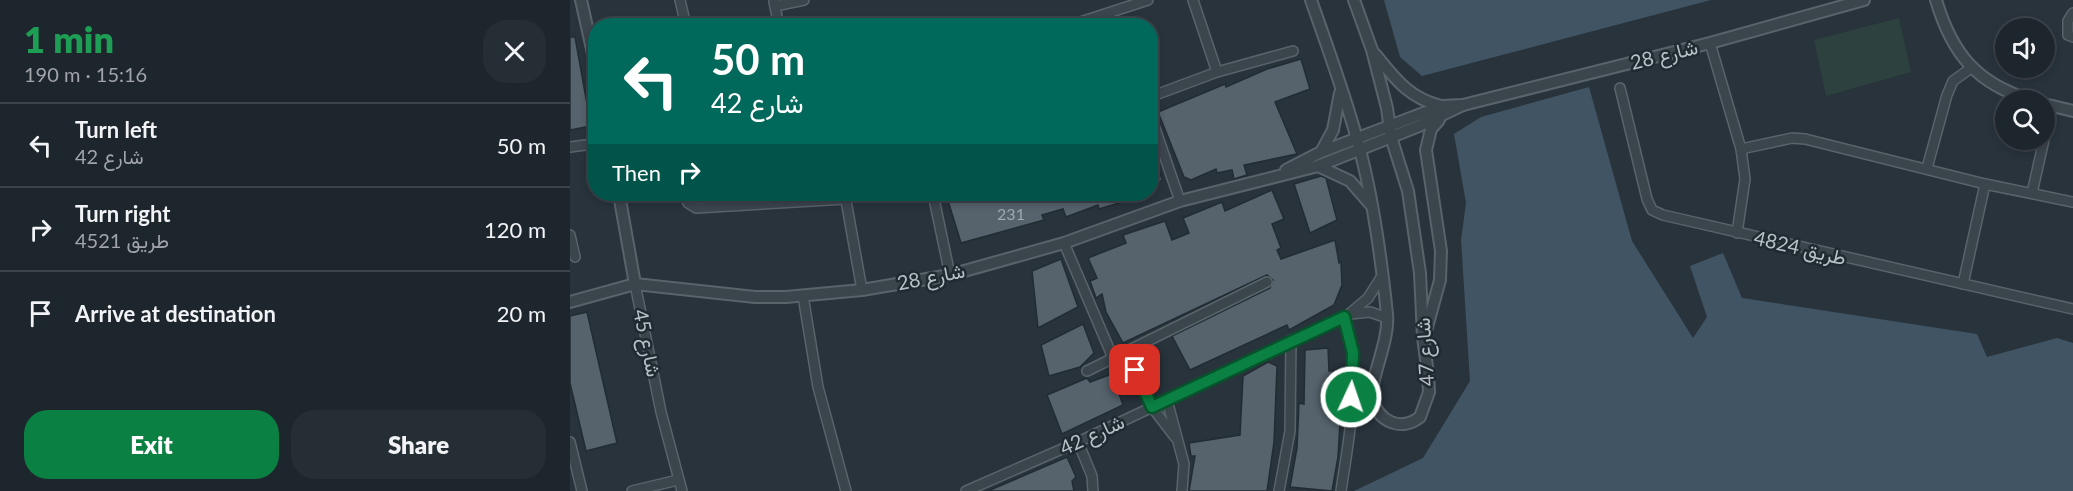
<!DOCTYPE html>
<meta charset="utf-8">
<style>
body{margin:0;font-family:Lato,Vazirmatn,sans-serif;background:#262e35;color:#f1f3f6;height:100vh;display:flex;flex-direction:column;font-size:22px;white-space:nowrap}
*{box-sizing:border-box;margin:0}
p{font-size:20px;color:#a1a5aa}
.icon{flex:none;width:33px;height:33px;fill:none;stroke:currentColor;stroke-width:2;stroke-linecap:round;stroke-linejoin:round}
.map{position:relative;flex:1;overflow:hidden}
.drawer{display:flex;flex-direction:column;background:#1e262d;width:570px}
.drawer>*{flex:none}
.guide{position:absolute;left:18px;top:18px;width:570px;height:183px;border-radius:24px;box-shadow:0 3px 9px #0003,0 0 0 2px #3c4349;background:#00695c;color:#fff;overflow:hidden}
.tools{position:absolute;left:1425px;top:18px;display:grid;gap:12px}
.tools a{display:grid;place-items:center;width:60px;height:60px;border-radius:50%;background:#1e262d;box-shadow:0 3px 9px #0003,0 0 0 2px #3c4349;font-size:30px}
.pin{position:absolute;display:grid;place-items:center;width:51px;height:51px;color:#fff;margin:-26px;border-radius:12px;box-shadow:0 3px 9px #0006}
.me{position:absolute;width:66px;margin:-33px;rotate:3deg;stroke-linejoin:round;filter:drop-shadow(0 0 4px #0008)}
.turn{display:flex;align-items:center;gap:21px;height:126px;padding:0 24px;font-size:27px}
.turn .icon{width:78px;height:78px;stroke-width:2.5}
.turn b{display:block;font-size:42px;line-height:51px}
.then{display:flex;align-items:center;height:57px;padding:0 24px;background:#0003;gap:12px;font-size:22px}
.round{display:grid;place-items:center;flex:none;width:63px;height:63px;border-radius:24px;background:#262e35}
.summary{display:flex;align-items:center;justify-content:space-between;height:102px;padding:0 24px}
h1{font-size:36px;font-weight:800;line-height:45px;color:#1e9e55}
.action{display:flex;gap:12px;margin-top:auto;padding:12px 24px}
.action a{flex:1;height:69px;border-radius:24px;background:#0b8043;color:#fff;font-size:24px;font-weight:800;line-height:69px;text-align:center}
.action a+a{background:#262e35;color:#f1f3f6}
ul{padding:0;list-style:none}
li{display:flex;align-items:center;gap:18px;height:84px;padding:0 24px;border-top:2px solid #3c4349}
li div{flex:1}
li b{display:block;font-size:22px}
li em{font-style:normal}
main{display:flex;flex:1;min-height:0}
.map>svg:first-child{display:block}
.green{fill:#2d413e}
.water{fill:#405463}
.building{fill:#56626c;stroke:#222c33;stroke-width:1.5}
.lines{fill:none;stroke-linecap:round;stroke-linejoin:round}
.minor-casing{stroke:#59636a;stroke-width:12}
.tertiary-casing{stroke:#59636a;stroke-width:14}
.minor{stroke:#3b454c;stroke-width:9}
.tertiary{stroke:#3b454c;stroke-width:10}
.route-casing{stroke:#07532c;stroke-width:15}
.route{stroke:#0b8043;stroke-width:10}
.labels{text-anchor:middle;stroke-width:5;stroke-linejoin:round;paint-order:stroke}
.number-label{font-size:16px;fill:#a0a8b0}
.street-label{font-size:20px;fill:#b8c0c7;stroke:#202a31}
</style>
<main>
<section class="drawer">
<div class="summary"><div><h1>1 min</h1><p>190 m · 15:16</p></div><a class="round"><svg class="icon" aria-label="close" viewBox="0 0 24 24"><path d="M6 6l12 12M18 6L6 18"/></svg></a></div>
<ul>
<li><svg class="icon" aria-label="left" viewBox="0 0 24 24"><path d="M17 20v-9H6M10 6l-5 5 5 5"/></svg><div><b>Turn left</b><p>شارع 42</p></div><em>50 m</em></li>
<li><svg class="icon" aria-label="right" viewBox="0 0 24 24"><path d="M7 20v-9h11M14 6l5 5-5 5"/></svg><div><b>Turn right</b><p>طريق 4521</p></div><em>120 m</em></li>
<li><svg class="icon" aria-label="arrive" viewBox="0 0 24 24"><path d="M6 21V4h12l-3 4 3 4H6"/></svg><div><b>Arrive at destination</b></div><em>20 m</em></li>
</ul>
<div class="action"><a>Exit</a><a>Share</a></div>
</section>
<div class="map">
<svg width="1503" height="491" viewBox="0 0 1503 491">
<rect width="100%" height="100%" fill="#28333c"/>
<polygon class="green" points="1329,18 1341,72 1256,96 1244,40"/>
<g class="water">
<polygon points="814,0 1141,0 852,76 830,57"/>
<polygon points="1019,87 1062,241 1123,338 1137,317 1120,266 1153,253 1172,298 1407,334 1417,357 1487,338 1503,343 1503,491 784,491 853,458 900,381 891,240 896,203 884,134 911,117"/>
</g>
<g class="building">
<polygon points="0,37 5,37 21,126 0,130"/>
<polygon points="731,59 740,89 705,102 727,154 674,165 677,175 664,179 662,170 647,173 646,169 621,180 614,177 588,112 655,84 656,87 697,69"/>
<polygon points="580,148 583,148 592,180 580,188"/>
<polygon points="751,176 756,178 767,220 740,233 724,184"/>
<polygon points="702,190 714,219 702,224 711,248 707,250 711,259 765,240 769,263 771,262 772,285 764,305 719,330 717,325 620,370 602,336 700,288 703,280 697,275 553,343 536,312 532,294 526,298 520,281 527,278 518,258 556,243 553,235 595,221 602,240 619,233 613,218 652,202 655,211"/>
<polygon points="376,194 446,194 448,198 463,194 571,194 572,196 529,209 528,205 496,217 493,209 472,215 474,220 391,243"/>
<polygon points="491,259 508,307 468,328 462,271"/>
<polygon points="17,312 47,443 16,451 0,383 0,316"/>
<polygon points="513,324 524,353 510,367 479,376 471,345"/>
<polygon points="758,348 759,371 773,371 768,457 762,491 720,487 727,448 729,403 734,404 735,350"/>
<polygon points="698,362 707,366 704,442 697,491 619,491 625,456 621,456 619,443 670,435 673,376"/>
<polygon points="542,374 553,405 492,434 477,395 517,378 520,382"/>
<polygon points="497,457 506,477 502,481 504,491 418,491"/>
</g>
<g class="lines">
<defs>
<g id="minor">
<polyline points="110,0 116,26"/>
<polyline points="623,0 647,72"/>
<polyline points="204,2 209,26"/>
<polyline points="205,6 234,0"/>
<polyline points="1503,13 1498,21 1498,35 1503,37"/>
<polyline points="498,26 578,0"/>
<polyline points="1140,43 1171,149 1175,179 1167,233"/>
<polyline points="1050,88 1077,199 1082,210 1093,215 1503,309"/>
<polyline points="580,97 647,72 723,51"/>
<polyline points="580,114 610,201"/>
<polyline points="1474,137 1481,106"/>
<polyline points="0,147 15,145"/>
<polyline points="1171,149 1222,138 1235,139 1415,184 1503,202"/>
<polyline points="1357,168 1377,95 1383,81 1401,68"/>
<polyline points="1462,193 1474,140"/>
<polyline points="114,194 118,203 126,208 276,199"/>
<polyline points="363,194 380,275"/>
<polyline points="275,195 292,290"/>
<polyline points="0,235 5,257"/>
<polyline points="494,243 543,358"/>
<polyline points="65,284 91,412 112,491"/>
<polyline points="1393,284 1415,184"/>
<polyline points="233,296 248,387 276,491"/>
<polyline points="780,314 800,312 817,318"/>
<polyline points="557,351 582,407 605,437"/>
<polyline points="517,371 697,282"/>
<polyline points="597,400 614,464 612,491"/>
<polyline points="0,442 12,491"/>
<polyline points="508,442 522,476 523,491"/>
<polyline points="62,491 108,480"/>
<polyline points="396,491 508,442 778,315 798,298 812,276"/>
<polyline points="709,491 720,431 721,340"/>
<path d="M771,491C779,436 793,371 775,317"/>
</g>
<g id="tertiary">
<polyline points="11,0 26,67"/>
<path d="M741,0C757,46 774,92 787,139C803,195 811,256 817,314C820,341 799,381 802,398C808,422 831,432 850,417L859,392L858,374L853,337L850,273L838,191L821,137L817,108L802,50L784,0"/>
<path d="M1366,0C1382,54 1407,84 1461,100"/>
<path d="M805,54C825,79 839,98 871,106"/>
<polyline points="1474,104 1503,111"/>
<polyline points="751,152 763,130 770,93"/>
<polyline points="748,166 780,181 800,204"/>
<polyline points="716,170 751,152 872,106 893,105 1140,43 1294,0"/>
<polyline points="49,194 65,284"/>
<polyline points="0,302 65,284 185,297 216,297 292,290 380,275 494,243 610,201 748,166 849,126 893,105"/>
<polyline points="856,331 870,280 871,251 856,150 861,129 869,120"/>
</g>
</defs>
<use href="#minor" class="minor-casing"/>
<use href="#tertiary" class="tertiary-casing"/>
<use href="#minor" class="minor"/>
<use href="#tertiary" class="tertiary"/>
</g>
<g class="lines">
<defs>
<polyline id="route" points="565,370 582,407 774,317 783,353 781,397"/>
</defs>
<use href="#route" class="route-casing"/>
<use href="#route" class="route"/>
</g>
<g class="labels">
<g class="number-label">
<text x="441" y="220">231</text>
</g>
<g class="street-label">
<text transform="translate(1094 55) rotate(-14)" y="7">شارع 28</text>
<text transform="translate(1230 248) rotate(13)" y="7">طريق 4824</text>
<text transform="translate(361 277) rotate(-11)" y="7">شارع 28</text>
<text transform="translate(77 343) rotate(78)" y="7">شارع 45</text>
<text transform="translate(855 352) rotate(-94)" y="7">شارع 47</text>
<text transform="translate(522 435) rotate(-25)" y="7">شارع 42</text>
</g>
</g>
</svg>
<div class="tools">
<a><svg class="icon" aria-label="sound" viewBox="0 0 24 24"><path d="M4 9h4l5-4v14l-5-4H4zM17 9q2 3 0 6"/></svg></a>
<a><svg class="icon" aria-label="search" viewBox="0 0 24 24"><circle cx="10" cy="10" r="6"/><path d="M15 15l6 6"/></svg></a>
</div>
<div class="pin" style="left:565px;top:370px;background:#d93025"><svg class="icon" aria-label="arrive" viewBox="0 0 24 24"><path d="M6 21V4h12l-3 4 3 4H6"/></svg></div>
<svg class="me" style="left:781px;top:397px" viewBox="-20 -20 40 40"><circle r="17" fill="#0b8043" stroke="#fff" stroke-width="3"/><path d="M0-11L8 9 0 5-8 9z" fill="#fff"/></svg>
<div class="guide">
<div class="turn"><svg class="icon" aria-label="left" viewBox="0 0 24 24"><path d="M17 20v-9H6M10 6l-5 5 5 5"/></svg><div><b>50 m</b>شارع 42</div></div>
<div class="then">Then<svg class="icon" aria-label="right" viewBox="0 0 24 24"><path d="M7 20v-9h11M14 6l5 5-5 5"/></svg></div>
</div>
</div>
</main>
